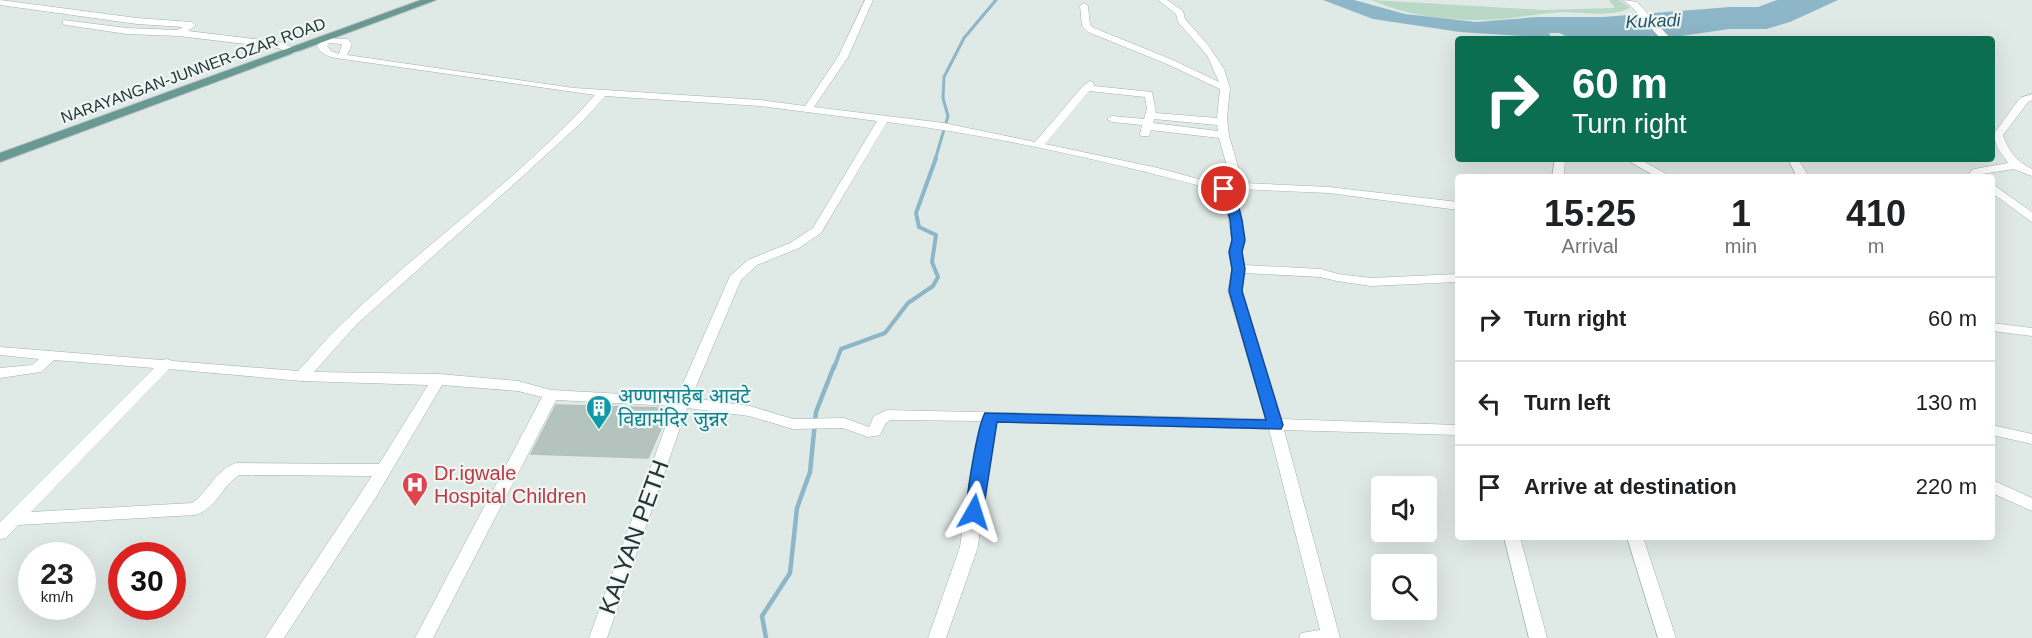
<!DOCTYPE html>
<meta charset="utf-8">
<style>
body{margin:0;font-family:Arial,"Noto Sans Devanagari",sans-serif;background:#f2f2f2;color:#202124;height:100vh;display:flex;flex-direction:column;font-size:22px;white-space:nowrap}
*{box-sizing:border-box;margin:0}
p{font-size:20px;color:#757577}
.icon{flex:none;width:33px;height:33px;fill:none;stroke:currentColor;stroke-width:2;stroke-linecap:round;stroke-linejoin:round}
.map{position:relative;flex:1;overflow:hidden}
.drawer{position:absolute;left:1455px;top:174px;width:540px;height:366px;display:flex;flex-direction:column;background:#fff;border-radius:6px;box-shadow:0 6px 24px #0002}
.drawer>*{flex:none}
.top-card{position:absolute;left:1455px;top:36px;width:540px;height:126px;border-radius:6px;box-shadow:0 6px 24px #0002;background:#0b6e4f;color:#fff;overflow:hidden}
.controls{position:absolute;left:1371px;top:476px;display:grid;gap:12px}
.controls a{display:grid;place-items:center;width:66px;height:66px;border-radius:6px;background:#fff;box-shadow:0 6px 24px #0002;font-size:30px}
.speed{position:absolute;left:18px;top:542px;display:flex;gap:12px;font-size:30px;font-weight:700;text-align:center}
.speed>*{display:grid;place-content:center;width:78px;height:78px;border-radius:50%;background:#fff;box-shadow:0 6px 24px #0002;line-height:1}
.speed small{font-size:15px;font-weight:400}
.speed .limit{border:9px solid #d22;background:#fff;color:#111}
.pin{position:absolute;display:grid;place-items:center;width:51px;height:51px;color:#fff;margin:-26px;border:3px solid #fff;border-radius:50%;box-shadow:0 2px 6px #0007}
.me{position:absolute;width:66px;margin:-33px;rotate:6deg;stroke-linejoin:round;filter:drop-shadow(0 0 4px #0008)}
.turn{display:flex;align-items:center;gap:21px;height:126px;padding:0 18px;font-size:27px}
.turn .icon{width:78px;height:78px;stroke-width:2.5}
.turn b{display:block;font-size:42px;line-height:51px}
.eta{display:flex;justify-content:space-evenly;align-items:center;height:102px;text-align:center}
.eta b{font-size:36px;font-weight:800;line-height:42px}
ul{padding:0;list-style:none}
li{display:flex;align-items:center;gap:18px;height:84px;padding:0 18px;border-top:2px solid #e0e0e0}
li div{flex:1}
li b{display:block;font-size:22px}
li em{font-style:normal}
.map>svg:first-child{display:block}
.green{fill:#bad8c6}
.water{fill:#8db7c8}
.lines{fill:none;stroke-linecap:round;stroke-linejoin:round}
.stream-far2{stroke:#8db7c8;stroke-width:3}
.stream-far1{stroke:#8db7c8;stroke-width:4}
.stream{stroke:#8db7c8;stroke-width:4.5}
.building{fill:#b5c3bf;stroke:#b3c1bd;stroke-width:1.5}
.minor-casing{stroke:#a3b0ad;stroke-width:1}
.major-casing{stroke:#bdc3c2;stroke-width:2}
.minor{fill:#fff;fill-rule:evenodd}
.major{fill:#699993;fill-rule:evenodd}
.route{fill:#1a73e8;stroke:#114b97;stroke-width:1.5}
.labels{text-anchor:middle;stroke-width:4.5;stroke-linejoin:round;paint-order:stroke}
.far-street-label{font-size:16px;fill:#223734;stroke:#eff6f3}
.far-water-label{font-size:18px;font-style:italic;fill:#24566b;stroke:#eff6f3}
.culture-label{font-size:20px;fill:#0d838f;stroke:#eff6f3;text-anchor:start}
.health-label{font-size:20px;fill:#be3a42;stroke:#eff6f3;text-anchor:start}
.near-street-label{font-size:24px;fill:#223734;stroke:#eff6f3}
</style>
<div class="map">
<svg width="2032" height="638" viewBox="0 0 2032 638">
<rect width="100%" height="100%" fill="#dfe9e6"/>
<path class="green" d="M1371,0L1544,10L1615,8L1609,0H1619L1630,7C1617,18 1579,12 1562,12C1542,13 1522,17 1502,19C1457,22 1413,18 1371,0Z"/>
<polygon class="water" points="1323,0 1354,0 1405,14 1476,22 1537,17 1603,17 1730,7 1758,7 1777,0 1838,0 1790,22 1766,29 1729,29 1661,39 1567,37 1560,33 1549,33 1552,38 1460,32 1373,19"/>
<g class="lines">
<polyline class="stream-far2" points="935,160 948,116 943,98 944,77 964,38 996,0"/>
<polyline class="stream-far1" points="834,368 841,349 885,333 908,303 933,286 938,277 932,262 936,235 919,227 916,213 936,158"/>
<polyline class="stream" points="766,638 762,616 790,573 797,508 810,472 816,412 834,366"/>
</g>
<polygon class="building" points="556,405 662,408 670,408 648,458 531,454"/>
<g class="lines">
<defs>
<g id="minor">
<polygon points="0,0 137,18 192,22 196,25 188,31 280,42 299,51 294,54 278,48 179,36 127,34 66,25 63,24 63,20 127,28 177,30 183,27 137,24 0,5"/>
<path d="M865,0H873L848,57L814,107L944,123L1035,142L1083,86L1090,81L1093,82L1094,86L1152,92L1156,113L1217,118L1220,89L1167,64L1088,32L1082,26L1080,6L1084,3L1088,6L1090,25L1094,28L1173,60L1219,82L1207,55L1178,22L1176,14L1158,0H1167L1183,11L1185,19L1208,45L1224,69L1230,88L1227,118L1229,136L1243,183L1329,187L1458,202V210L1329,193L1239,189L1231,191C1248,215 1239,240 1244,265L1321,269L1338,274L1371,278L1458,274V282L1371,286L1337,281L1320,277L1244,273L1242,291L1281,419L1458,425V435L1284,430L1340,638H1299L1301,633L1320,630L1269,429L997,422L985,485L978,547L946,638H928L960,547L969,485L982,421L890,420L886,423L880,435L868,437L843,428L793,429L749,416L687,408L607,638H589L673,406L556,400L433,638H415L542,397L518,391L442,385L376,497L284,638H265L372,476L239,475C222,486 216,509 195,515L18,525L6,538L0,539V522L154,368L54,360L41,372L0,378V368L32,365L39,359L0,355V347L162,360L167,359L173,361L298,371C315,353 330,334 348,318C428,241 521,178 595,95L336,58C327,56 321,54 317,46L323,38L348,39L352,44L347,55L574,88L760,100L805,106L838,57ZM329,43L342,44L339,54L331,51L327,46ZM1089,91L1145,97L1147,109L1144,119L1112,116L1107,119L1112,122L1142,125L1140,134L1141,136H1149L1151,130L1219,138L1232,184L1224,186L1158,168L1045,144ZM605,96L760,106L877,121L813,228L790,243L748,260L730,276L677,397L551,390L518,381L439,374L314,372L357,324L524,175L583,121ZM1154,119L1217,125L1218,131L1153,123ZM887,122C999,136 1111,162 1220,191L1225,199L1232,240L1229,252L1232,269L1228,291L1266,419L887,410L874,416L869,427L844,418L793,419L750,406L691,398L741,280L757,265L799,248L821,233ZM169,369L302,381L428,385L379,464L236,463C215,470 209,492 192,503L31,512Z"/>
<polygon points="1623,0 1637,2 1671,39 1661,39 1631,6"/>
<path d="M2032,94V100L2028,102L2003,135C2009,152 2016,161 2032,169V176L2014,169L1982,174L1985,177H1973L1969,173L1974,169L2008,163L1998,149L1993,135L2020,98Z"/>
<polygon points="1555,159 1565,159 1564,177 1552,177"/>
<polygon points="1625,159 1639,159 1672,177 1657,177"/>
<polygon points="1788,159 1798,159 1809,177 1797,177"/>
<polygon points="1992,184 2032,212 2032,222 1992,193"/>
<polygon points="1992,323 2032,328 2032,336 1992,331"/>
<polygon points="1992,425 2032,434 2032,444 1992,435"/>
<polygon points="1992,480 2032,498 2032,511 1992,493"/>
<polygon points="1504,537 1520,537 1547,638 1529,638"/>
<polygon points="1627,537 1643,537 1676,638 1658,638"/>
</g>
<polygon id="major" points="421,0 436,0 0,162 0,153"/>
</defs>
<use href="#minor" class="minor-casing"/>
<use href="#major" class="major-casing"/>
<use href="#minor" class="minor"/>
<use href="#major" class="major"/>
</g>
<path class="route" d="M1224,185L1228,186L1237,200L1242,220L1245,240L1242,252L1245,269L1242,291L1283,425L1281,429L997,422L983,512L980,517L974,519L968,517C963,507 978,425 985,413L1266,420L1229,291L1232,269L1229,252L1232,240L1230,220L1225,200L1219,189Z"/>
<defs>
<symbol id="building-pin" viewBox="-11 -11 22 30"><path d="M0 17L-7.5 6A9.5 9.5 0 1 1 7.5 6Z" fill="#0f9aa8" stroke="#eff6f3"/><path d="M-4-6H4V6H1V3H-1V6H-4ZM-2.5-4.3h1.7v1.8h-1.7ZM.8-4.3h1.7v1.8H.8ZM-2.5-1h1.7V.8h-1.7ZM.8-1h1.7V.8H.8Z" fill="#fff"/></symbol>
<symbol id="hospital-pin" viewBox="-11 -11 22 30"><path d="M0 17L-7.5 6A9.5 9.5 0 1 1 7.5 6Z" fill="#e0444e" stroke="#eff6f3"/><path d="M-5-5h3v3.5h4V-5h3V5h-3V1.5h-4V5h-3Z" fill="#fff"/></symbol>
</defs>
<g fill-rule="evenodd">
<use href="#building-pin" x="584" y="393" width="30" height="40"/>
<use href="#hospital-pin" x="400" y="470" width="30" height="40"/>
</g>
<g class="labels">
<g class="far-street-label">
<text transform="translate(193 70) rotate(-20)" y="6">NARAYANGAN-JUNNER-OZAR ROAD</text>
</g>
<g class="far-water-label">
<text transform="translate(1653 21) rotate(-2)" y="6">Kukadi</text>
</g>
<g class="culture-label">
<text x="618" y="403">अण्णासाहेब आवटे<tspan x="618" dy="23">विद्यामंदिर जुन्नर</tspan></text>
</g>
<g class="health-label">
<text x="434" y="480">Dr.igwale<tspan x="434" dy="23">Hospital Children</tspan></text>
</g>
<g class="near-street-label">
<text transform="translate(634 537) rotate(-70)" y="8">KALYAN PETH</text>
</g>
</g>
</svg>
<div class="controls">
<a><svg class="icon" aria-label="sound" viewBox="0 0 24 24"><path d="M4 9h4l5-4v14l-5-4H4zM17 9q2 3 0 6"/></svg></a>
<a><svg class="icon" aria-label="search" viewBox="0 0 24 24"><circle cx="10" cy="10" r="6"/><path d="M15 15l6 6"/></svg></a>
</div>
<div class="speed"><div>23<small>km/h</small></div><div class="limit">30</div></div>
<div class="pin" style="left:1224px;top:189px;background:#d93025"><svg class="icon" aria-label="arrive" viewBox="0 0 24 24"><path d="M6 21V4h12l-3 4 3 4H6"/></svg></div>
<svg class="me" style="left:974px;top:512px" viewBox="-20 -20 40 40"><path d="M0-17L14 15 0 8-14 15z" fill="#1a73e8" stroke="#fff" stroke-width="4"/></svg>
<div class="top-card">
<div class="turn"><svg class="icon" aria-label="right" viewBox="0 0 24 24"><path d="M7 20v-9h11M14 6l5 5-5 5"/></svg><div><b>60 m</b>Turn right</div></div>
</div>
<section class="drawer">
<div class="eta">
<div><b>15:25</b><p>Arrival</p></div>
<div><b>1</b><p>min</p></div>
<div><b>410</b><p>m</p></div>
</div>
<ul>
<li><svg class="icon" aria-label="right" viewBox="0 0 24 24"><path d="M7 20v-9h11M14 6l5 5-5 5"/></svg><div><b>Turn right</b></div><em>60 m</em></li>
<li><svg class="icon" aria-label="left" viewBox="0 0 24 24"><path d="M17 20v-9H6M10 6l-5 5 5 5"/></svg><div><b>Turn left</b></div><em>130 m</em></li>
<li><svg class="icon" aria-label="arrive" viewBox="0 0 24 24"><path d="M6 21V4h12l-3 4 3 4H6"/></svg><div><b>Arrive at destination</b></div><em>220 m</em></li>
</ul>
</section>
</div>
